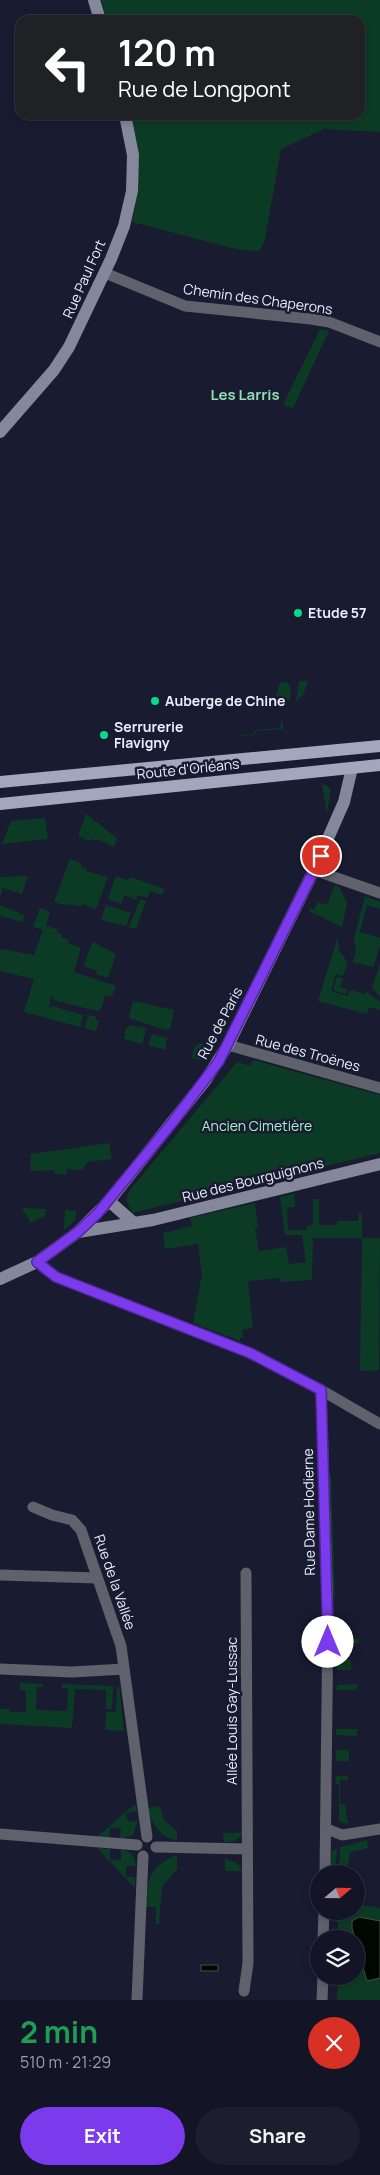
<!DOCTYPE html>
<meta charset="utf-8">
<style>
body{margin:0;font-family:Manrope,sans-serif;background:#1c1d2d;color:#f1f3f6;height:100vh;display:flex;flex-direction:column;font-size:19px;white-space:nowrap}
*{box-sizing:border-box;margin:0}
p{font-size:16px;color:#9d9ea7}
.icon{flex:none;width:28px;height:28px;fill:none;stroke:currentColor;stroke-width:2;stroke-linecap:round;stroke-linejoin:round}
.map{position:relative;height:2000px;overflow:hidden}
.drawer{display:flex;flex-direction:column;background:#131425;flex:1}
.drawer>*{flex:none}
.hud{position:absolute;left:15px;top:15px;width:350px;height:105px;border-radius:15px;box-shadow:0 2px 8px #0003,0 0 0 1px #323342;background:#202124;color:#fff;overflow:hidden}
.needle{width:32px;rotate:70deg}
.buttons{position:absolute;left:310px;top:1865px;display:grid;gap:10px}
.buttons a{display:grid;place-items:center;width:55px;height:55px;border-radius:50%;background:#131425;box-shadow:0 2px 8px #0003,0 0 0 1px #323342;font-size:25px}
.pin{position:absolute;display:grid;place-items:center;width:42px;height:42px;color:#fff;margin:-21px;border:2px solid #fff;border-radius:50%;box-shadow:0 1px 5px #0007}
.me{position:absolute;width:55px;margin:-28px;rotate:0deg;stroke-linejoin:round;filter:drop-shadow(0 0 4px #0008)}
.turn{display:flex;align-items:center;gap:18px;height:105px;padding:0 20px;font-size:22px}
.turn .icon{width:65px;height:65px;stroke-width:2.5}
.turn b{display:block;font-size:35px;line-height:42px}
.round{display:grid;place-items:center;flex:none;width:52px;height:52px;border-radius:26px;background:#1c1d2d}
.head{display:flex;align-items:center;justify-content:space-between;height:85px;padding:0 20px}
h1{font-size:30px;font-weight:700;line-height:38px;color:#1e9e55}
.primary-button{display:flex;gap:10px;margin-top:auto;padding:10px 20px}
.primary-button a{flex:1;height:58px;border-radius:30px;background:#7c3aed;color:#fff;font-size:20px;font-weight:700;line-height:58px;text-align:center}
.primary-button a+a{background:#1c1d2d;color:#f1f3f6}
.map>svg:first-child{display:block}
.green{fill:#0c3b25}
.water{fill:#000802;stroke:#464d4d}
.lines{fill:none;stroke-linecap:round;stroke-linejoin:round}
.street{stroke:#5f616d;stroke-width:11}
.secondary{stroke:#85889a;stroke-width:12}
.primary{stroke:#a2a6be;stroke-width:12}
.route-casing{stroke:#51269a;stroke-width:12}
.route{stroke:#7c3aed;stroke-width:9}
.poi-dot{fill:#0bd98a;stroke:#191b31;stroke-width:2}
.labels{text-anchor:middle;stroke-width:5;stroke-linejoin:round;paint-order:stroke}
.street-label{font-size:14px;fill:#eaedfc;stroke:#191b31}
.poi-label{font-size:14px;font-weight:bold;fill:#eaedfc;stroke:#191b31;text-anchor:start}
.park-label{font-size:14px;fill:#a3f0c4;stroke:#191b31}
.neighbourhood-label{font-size:15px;font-weight:bold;fill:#90deb1;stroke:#191b31}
</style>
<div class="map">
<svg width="380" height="2000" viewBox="0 0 380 2000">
<rect width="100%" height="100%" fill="#191b31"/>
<g class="green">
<polygon points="101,0 380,0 380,132 324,129 281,149 265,239 260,251 236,249 132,222 138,192 131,115 360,115 360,20 107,20"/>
<polygon points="320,329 329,331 293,408 283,405"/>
<polygon points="299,681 308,681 303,695 296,701"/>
<polygon points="287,682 291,688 290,700 278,700 276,695 280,683"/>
<polygon points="282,715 283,729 257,731 254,735 216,738 253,734 256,730 280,728"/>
<polygon points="322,785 326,785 331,789 327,813"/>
<polygon points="86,814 117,838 114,847 97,839 96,841 91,839 90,841 78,836"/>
<polygon points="45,818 48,839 2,844 11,821"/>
<path d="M70,859L82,864L81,867L86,869V871L108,877L96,909L82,904L81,907C71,903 68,907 54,902Z"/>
<polygon points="28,876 22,894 3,888 0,897 0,877"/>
<polygon points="116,876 128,880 130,877 165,889 162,895 150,891 147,898 138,895 136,900 124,895 121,904 108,899"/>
<polygon points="335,885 339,887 347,903 342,927 309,911 310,908 314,910 318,902 327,905"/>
<polygon points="365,896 380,902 380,909 367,905 360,932 380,938 380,946 373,967 353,962 356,951 354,938"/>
<polygon points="140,899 146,901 136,929 129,927"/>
<polygon points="0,905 24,915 23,922 0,916"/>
<polygon points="106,905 131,913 126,926 101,920"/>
<polygon points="40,908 50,912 46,925 58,930 57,933 62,934 61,937 69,940 68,943 81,948 74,972 116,986 112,996 105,995 101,1010 97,1011 53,1000 54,997 51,997 49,1008 52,1006 83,1015 80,1027 24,1012 34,979 0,971 0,949 34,955 43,930 33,927"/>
<polygon points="338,936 339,950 348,963 343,976 336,974 331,991 347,996 350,990 365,994 366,991 380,1002 380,1010 369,1007 367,1014 318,1001"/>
<polygon points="93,942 116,954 108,978 96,974 97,971 83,966"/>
<polygon points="380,964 380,997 372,987"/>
<polygon points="337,977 343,978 340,987 347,989 346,994 333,990"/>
<polygon points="133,1001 174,1010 170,1029 166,1030 131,1019 129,1017"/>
<polygon points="88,1015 96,1017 96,1019 99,1020 96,1031 85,1028"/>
<polygon points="130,1025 146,1028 142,1044 124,1039 126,1027 129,1028"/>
<polygon points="152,1034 167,1038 165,1050 148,1045"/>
<polygon points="198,1043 212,1046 205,1061 192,1058 195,1045 198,1046"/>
<polygon points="253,1060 380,1095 380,1153 132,1213 126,1200 130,1190 237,1062 250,1066"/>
<polygon points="109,1143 112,1159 87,1162 83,1170 67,1169 66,1175 55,1174 54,1170 30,1171 31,1154"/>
<polygon points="294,1194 295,1207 287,1207 288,1230 306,1230 307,1226 313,1225 313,1199 319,1199 319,1225 337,1225 337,1221 358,1221 359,1213 362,1213 362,1238 380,1238 379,1370 360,1371 362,1238 313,1238 312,1280 281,1282 280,1278 248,1281 253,1328 242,1330 243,1338 240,1338 240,1341 193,1323 202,1274 198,1244 165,1249 163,1233 192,1226 190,1218 255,1203 258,1228 255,1228 259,1251 286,1247 289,1264 306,1262 302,1235 285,1235 280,1197"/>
<polygon points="22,1208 46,1209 45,1216 31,1223"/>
<polygon points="65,1210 76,1211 75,1220 64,1230"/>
<polygon points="331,1476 335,1598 330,1598 327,1477"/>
<rect x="337" y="1639" width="22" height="5"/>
<polygon points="232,1657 241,1658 241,1675 232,1675"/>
<polygon points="351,1659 351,1670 337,1670 337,1660"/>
<polygon points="20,1683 43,1684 43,1687 37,1687 36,1710 67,1711 68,1688 62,1688 62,1684 113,1686 112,1709 106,1709 106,1690 75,1689 72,1728 0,1724 0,1709 10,1709 10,1712 26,1712 26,1691 20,1690"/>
<polygon points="357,1684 357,1690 337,1690 337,1685"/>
<polygon points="119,1686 124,1731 105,1730 106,1712 116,1712 117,1687"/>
<polygon points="336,1729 357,1729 357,1736 336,1735"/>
<rect x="336" y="1750" width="13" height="11"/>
<polygon points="336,1776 348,1776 348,1780 340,1780 340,1804 345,1804 348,1824 339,1821 339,1784 335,1784"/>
<polygon points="135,1804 137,1811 126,1813 128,1822 138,1820 133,1835 120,1839 121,1828 110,1828 109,1838 97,1837"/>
<path d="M160,1806L164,1820L177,1831V1840C160,1838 152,1823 147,1808Z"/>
<path d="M223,1833H243C239,1840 231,1843 224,1842Z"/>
<polygon points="367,1840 368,1848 350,1852 347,1874 339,1874 340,1847"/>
<path d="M97,1848L110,1849V1860H121V1850C131,1850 135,1857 136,1866H126V1877H135V1888Z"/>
<polygon points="337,1848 335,1874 330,1874 332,1851"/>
<path d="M177,1855V1869L162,1887L159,1924H156V1907H146C147,1880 149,1866 177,1855Z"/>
<polygon points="225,1858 238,1864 243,1871 225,1871"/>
<polygon points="356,1904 380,1908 380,2000 337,2000 338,1976 356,1976 356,1939 339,1939 337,1911 356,1911"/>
</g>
<g class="water">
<polygon points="359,1917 380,1921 380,1978 367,1981 352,1928 352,1921"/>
<rect x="201" y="1965" width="17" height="6"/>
</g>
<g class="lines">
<g class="street">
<polyline points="105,273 185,306 311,319 329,322 380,342"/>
<polyline points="314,870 380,893"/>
<polyline points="228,1045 380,1088"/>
<polyline points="37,1262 56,1277 250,1353 321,1390 380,1424"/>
<polyline points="321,1390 328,1615 325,1874"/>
<polyline points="33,1507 52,1515 72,1520 81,1530 121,1646 147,1837"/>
<polyline points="0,1575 97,1578"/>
<polyline points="0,1669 72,1672 124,1669"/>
<polyline points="327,1829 342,1835 380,1829"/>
<polyline points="0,1834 137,1845"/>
<polyline points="156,1847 247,1849"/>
<polyline points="323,1939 324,1911"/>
<polyline points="244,1991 248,1963 246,1573"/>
<polyline points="137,2000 143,1856"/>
<polyline points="322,2000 323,1976"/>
</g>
<g class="secondary">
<polyline points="94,0 100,20"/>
<polyline points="0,432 54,370 69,347 111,259 124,226 132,191 133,155 125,115"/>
<polyline points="109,1201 134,1223"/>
<polyline points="78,1232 153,1220 380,1164"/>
<polyline points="0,1279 37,1262 78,1232 109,1201 205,1081 228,1045 314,870 344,802 352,768"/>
</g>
<g class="primary">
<polyline points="0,782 380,746"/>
<polyline points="0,804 380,765"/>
</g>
</g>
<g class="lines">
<defs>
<polyline id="route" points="321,856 219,1061 172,1123 97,1214 78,1232 37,1262 56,1277 250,1353 321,1390 328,1642"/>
</defs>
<use href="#route" class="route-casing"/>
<use href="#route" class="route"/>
</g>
<g class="poi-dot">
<circle cx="298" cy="613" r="5"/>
<circle cx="155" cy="701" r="5"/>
<circle cx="104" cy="735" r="5"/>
</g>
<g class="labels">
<g class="street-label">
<text transform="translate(84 279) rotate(-66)" y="5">Rue Paul Fort</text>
<text transform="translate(258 299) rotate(8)" y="5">Chemin des Chaperons</text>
<text transform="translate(188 769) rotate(-6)" y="5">Route d'Orléans</text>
<text transform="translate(220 1023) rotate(-62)" y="5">Rue de Paris</text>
<text transform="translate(308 1053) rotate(15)" y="5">Rue des Troënes</text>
<text transform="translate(253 1180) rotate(-14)" y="5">Rue des Bourguignons</text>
<text transform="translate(309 1512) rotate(-91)" y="5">Rue Dame Hodierne</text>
<text transform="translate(115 1582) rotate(71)" y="5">Rue de la Vallée</text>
<text transform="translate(232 1711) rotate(-90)" y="5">Allée Louis Gay-Lussac</text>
</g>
<g class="poi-label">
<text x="308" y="618">Etude 57</text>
<text x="165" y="706">Auberge de Chine</text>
<text x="114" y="732">Serrurerie<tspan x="114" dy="16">Flavigny</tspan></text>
</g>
<g class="park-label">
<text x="257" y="1131">Ancien Cimetière</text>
</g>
<g class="neighbourhood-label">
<text x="245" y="400">Les Larris</text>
</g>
</g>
</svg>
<div class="buttons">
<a><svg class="needle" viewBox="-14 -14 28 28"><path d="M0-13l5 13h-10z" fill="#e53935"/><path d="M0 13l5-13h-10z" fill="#9d9ea7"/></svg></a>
<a><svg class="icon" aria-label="layers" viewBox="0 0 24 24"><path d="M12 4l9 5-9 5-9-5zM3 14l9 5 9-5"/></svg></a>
</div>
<div class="pin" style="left:321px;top:856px;background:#d93025"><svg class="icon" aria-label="arrive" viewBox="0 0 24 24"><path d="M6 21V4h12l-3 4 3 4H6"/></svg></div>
<svg class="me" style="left:328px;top:1642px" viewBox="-20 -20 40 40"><circle r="19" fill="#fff"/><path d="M0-13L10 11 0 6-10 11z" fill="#7c3aed"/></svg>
<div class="hud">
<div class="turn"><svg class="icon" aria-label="left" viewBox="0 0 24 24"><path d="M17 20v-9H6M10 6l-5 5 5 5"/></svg><div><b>120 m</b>Rue de Longpont</div></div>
</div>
</div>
<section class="drawer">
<div class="head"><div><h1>2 min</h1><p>510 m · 21:29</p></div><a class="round" style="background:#d93025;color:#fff"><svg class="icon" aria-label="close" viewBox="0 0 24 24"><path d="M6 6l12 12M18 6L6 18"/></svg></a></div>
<div class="primary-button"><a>Exit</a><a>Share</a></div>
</section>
